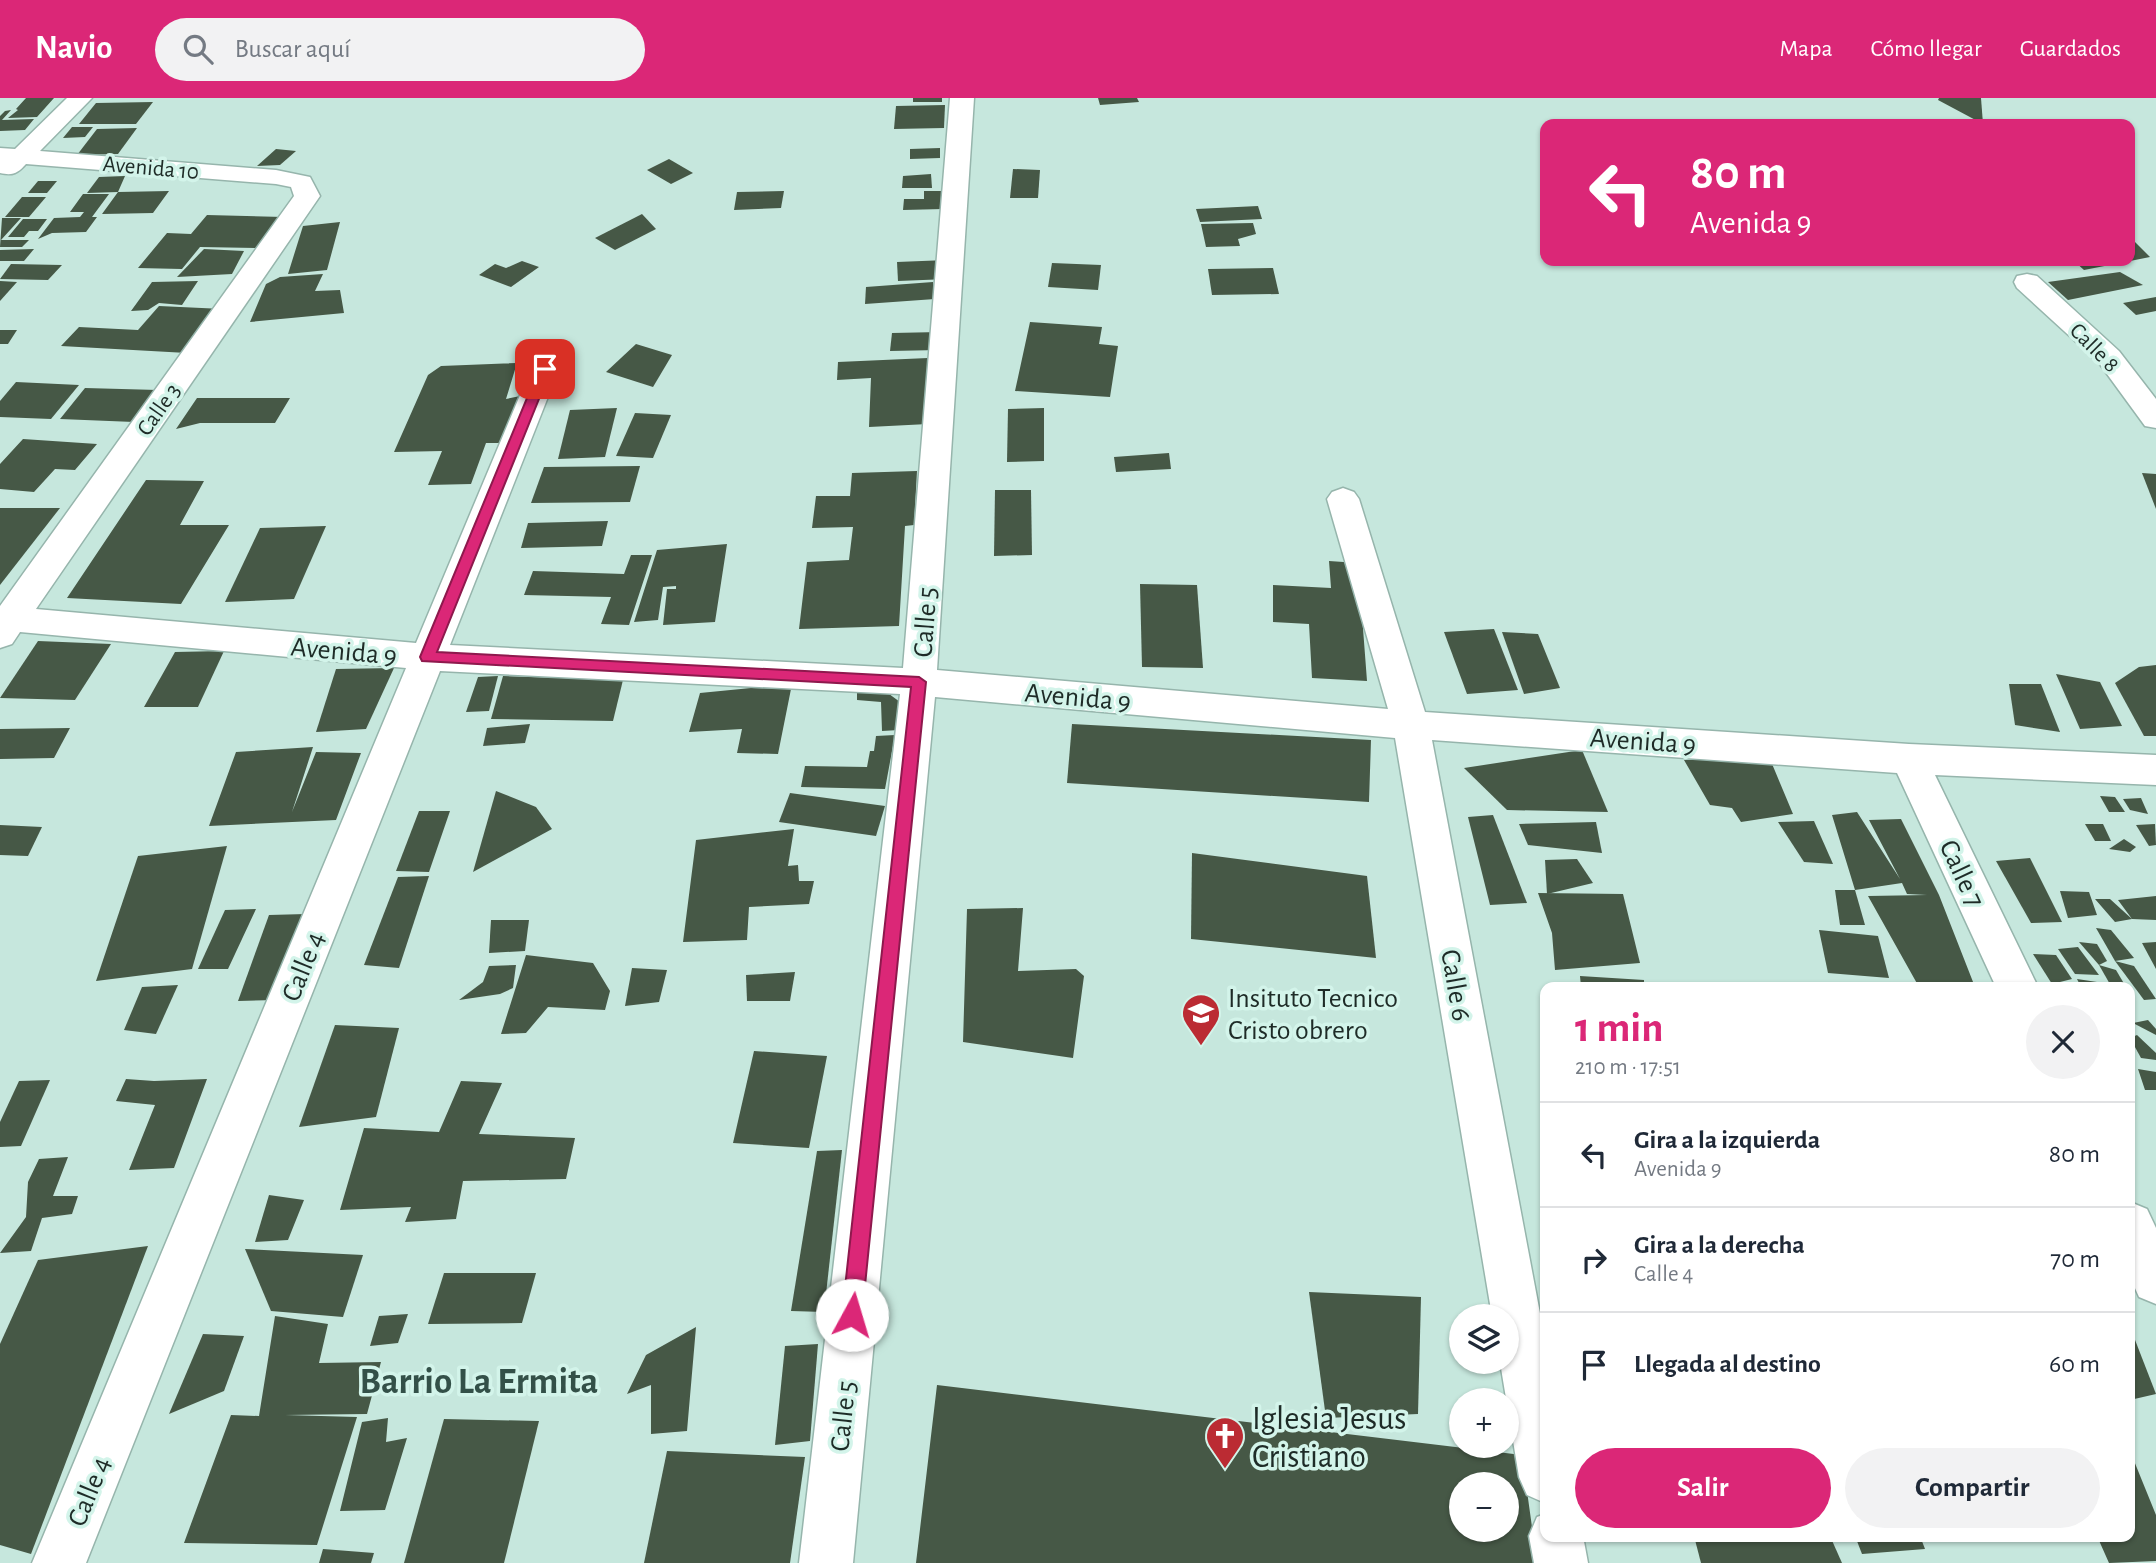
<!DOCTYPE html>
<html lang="es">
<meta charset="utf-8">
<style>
body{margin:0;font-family:"Alegreya Sans",sans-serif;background:#f2f2f3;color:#1f2937;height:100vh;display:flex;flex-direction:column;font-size:26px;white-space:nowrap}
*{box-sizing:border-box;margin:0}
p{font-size:23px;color:#747a83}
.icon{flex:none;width:38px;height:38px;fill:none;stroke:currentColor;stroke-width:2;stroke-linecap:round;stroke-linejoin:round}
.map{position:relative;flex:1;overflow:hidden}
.sheet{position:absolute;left:1540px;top:884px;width:595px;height:560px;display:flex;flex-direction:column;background:#fff;border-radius:14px;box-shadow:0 2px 5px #0004}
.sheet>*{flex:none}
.banner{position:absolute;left:1540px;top:21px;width:595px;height:147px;border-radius:14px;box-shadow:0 2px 5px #0004;background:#db2777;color:#fff;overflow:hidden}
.controls{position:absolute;left:1449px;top:1206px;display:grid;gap:14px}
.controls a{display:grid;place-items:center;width:70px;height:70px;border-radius:50%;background:#fff;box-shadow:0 2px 5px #0004;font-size:35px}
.pin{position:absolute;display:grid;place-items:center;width:60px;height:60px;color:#fff;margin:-30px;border-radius:14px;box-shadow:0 4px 10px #0006}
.me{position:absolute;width:77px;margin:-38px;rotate:6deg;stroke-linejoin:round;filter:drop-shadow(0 0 5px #0008)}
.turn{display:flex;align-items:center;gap:24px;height:147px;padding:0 35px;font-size:32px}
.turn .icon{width:91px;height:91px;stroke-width:2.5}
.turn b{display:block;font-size:49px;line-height:60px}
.round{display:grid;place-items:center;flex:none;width:74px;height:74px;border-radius:37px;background:#f2f2f3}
.overview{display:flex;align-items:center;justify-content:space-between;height:119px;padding:0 35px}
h1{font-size:42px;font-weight:600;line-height:52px;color:#db2777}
.button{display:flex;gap:14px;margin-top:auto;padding:14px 35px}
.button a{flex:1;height:80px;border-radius:42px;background:#db2777;color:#fff;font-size:28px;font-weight:600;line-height:80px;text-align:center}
.button a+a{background:#f2f2f3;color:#1f2937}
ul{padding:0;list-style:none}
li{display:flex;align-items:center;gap:21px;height:105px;padding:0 35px;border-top:2px solid #e0e1e3}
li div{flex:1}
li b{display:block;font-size:26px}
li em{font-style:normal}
header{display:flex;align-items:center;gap:42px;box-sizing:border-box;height:98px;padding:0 35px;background:#db2777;color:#fff}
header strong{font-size:33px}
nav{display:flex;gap:38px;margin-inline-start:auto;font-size:24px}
.search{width:490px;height:63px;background:#f2f2f3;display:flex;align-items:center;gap:18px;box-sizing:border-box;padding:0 24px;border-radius:38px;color:#747a83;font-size:26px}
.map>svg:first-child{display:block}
.building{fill:#465846;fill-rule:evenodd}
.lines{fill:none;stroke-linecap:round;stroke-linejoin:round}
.minor-casing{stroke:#96b5ac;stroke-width:3}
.minor{fill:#fff;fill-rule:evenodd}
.route{fill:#db2777;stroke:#8e194d;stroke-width:2}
.labels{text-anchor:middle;stroke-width:7;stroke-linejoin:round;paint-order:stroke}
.far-street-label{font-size:23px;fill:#1e2b27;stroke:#d3f4ea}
.street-label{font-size:28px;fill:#1e2b27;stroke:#d3f4ea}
.poi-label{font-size:28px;fill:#1e2b27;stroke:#d3f4ea;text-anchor:start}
.near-poi-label{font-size:33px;fill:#1e2b27;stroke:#d3f4ea;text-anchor:start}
.near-neighbourhood-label{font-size:37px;font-weight:bold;fill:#335048;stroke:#d3f4ea}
</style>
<header>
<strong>Navio</strong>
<div class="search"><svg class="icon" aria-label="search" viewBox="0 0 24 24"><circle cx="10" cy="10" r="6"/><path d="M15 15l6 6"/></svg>Buscar aquí</div>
<nav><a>Mapa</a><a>Cómo llegar</a><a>Guardados</a></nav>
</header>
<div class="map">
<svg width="2156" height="1465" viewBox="0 0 2156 1465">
<rect width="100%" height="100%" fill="#c6e7dd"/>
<g class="building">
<polygon points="26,0 54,0 37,19 8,20 18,12 16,11"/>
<rect x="913" y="0" width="29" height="4"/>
<polygon points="1098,0 1137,0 1139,4 1100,7"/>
<polygon points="1939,0 1981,0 1983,26 1938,2"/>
<polygon points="153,4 136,26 79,26 96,5"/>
<polygon points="945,7 944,30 894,31 896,8"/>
<polygon points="11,12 2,22 34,21 25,32 0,33 0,18 5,13"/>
<polygon points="72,29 93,29 85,39 63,40"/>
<polygon points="137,30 118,56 77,57 97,31"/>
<polygon points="940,50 940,60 910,61 910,51"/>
<polygon points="276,51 296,53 280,67 257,68"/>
<polygon points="669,61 693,75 671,86 647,72"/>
<polygon points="1013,71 1040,72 1038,100 1010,100"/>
<polygon points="931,76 932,90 902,90 903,78"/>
<polygon points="125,78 118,94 169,93 153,115 102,116 118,94 87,95 99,79"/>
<polygon points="38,83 57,83 47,95 28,95"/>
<polygon points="784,93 781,110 734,112 737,94"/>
<polygon points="924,93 943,93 943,111 903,112 904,101 924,101"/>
<polygon points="83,96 109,96 92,119 97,119 86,134 52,135 38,141 54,120 80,119 84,114 70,114"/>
<polygon points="22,99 46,99 29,119 5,119"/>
<polygon points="1258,108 1262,121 1200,124 1196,111"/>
<polygon points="642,116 656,131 615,152 595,140"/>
<polygon points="207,117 283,119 260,150 200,149 182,171 138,170 167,135 191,136"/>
<polygon points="2,120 21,120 1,142 29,142 22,149 0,149"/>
<polygon points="23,121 47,121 38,133 29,133 24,139 8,139"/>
<polygon points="340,124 327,172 288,176 303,128"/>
<polygon points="1253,125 1256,136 1238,141 1240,148 1206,149 1201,126"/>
<polygon points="2135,144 2150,159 2130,163 2130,145"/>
<polygon points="34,151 24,163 0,163 0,152"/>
<polygon points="204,151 244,153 232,176 177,179"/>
<polygon points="947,162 948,181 898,183 897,164"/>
<polygon points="522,163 539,169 511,189 479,177 495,166 506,170"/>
<polygon points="2074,163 2125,163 2125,164 2084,172"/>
<polygon points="1052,165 1101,167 1098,192 1048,189"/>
<polygon points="11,166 62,167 48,182 0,181"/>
<polygon points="1273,170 1279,196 1212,197 1208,171"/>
<polygon points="2120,174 2143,187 2068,202 2048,184"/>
<polygon points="323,176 315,193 340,192 344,215 250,224 266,186 280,179"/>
<polygon points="0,183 17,184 0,203"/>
<polygon points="198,183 182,207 159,205 148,212 131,213 152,184"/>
<polygon points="933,184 935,201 865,206 866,189"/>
<polygon points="2156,199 2156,213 2136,217 2123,205"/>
<polygon points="159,208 223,211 187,255 61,248 79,229 138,232"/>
<polygon points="1030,224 1102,229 1099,246 1118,248 1110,299 1015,293"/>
<polygon points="0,232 17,232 8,246 0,246"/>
<polygon points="940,234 939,252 890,253 892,235"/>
<polygon points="636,246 672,257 653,289 606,274"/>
<polygon points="928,260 928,326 869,329 871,280 837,282 838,264"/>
<polygon points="517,265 506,301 525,297 507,345 486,345 471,386 428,387 442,353 394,354 428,277 441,268"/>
<polygon points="16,284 79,287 51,321 0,319 0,303"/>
<polygon points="85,290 158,292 134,324 60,321"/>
<polygon points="197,300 290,300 275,325 200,325 176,331"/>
<polygon points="617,310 605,359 558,361 570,312"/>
<polygon points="1044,310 1044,363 1007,364 1008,311"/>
<polygon points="635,315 671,317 653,360 616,358"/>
<polygon points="23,341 97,346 75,372 55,371 34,394 0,391 0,366"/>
<polygon points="1169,355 1171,371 1116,374 1114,359"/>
<polygon points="640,368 630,404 531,405 544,369"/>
<polygon points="917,373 914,427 905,428 899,528 799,531 807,464 849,462 853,429 812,430 816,398 850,398 852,375"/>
<polygon points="2142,375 2156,376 2156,411"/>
<polygon points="146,382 204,383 180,427 229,427 181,506 67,500"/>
<polygon points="995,392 1031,392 1032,457 994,458"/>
<polygon points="0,410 60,410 0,487"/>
<polygon points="608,423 602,448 521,450 528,425"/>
<polygon points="326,428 294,501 225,504 260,430"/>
<polygon points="727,446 715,524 663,527 667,491 676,491 676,488 663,489 658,522 634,524 657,452"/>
<polygon points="631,457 652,457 629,527 601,526 611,499 524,497 533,473 624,476"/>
<polygon points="1329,463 1358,465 1367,583 1312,580 1309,526 1273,524 1273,487 1331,490"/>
<polygon points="1140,486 1197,487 1203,570 1142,569"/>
<polygon points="1494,531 1518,592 1467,596 1444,534"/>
<polygon points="1502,534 1538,536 1560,590 1524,596"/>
<polygon points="38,543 111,546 75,602 0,600"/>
<polygon points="224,553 198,609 144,609 175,554"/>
<polygon points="2156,567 2156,638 2144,638 2115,585 2139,569"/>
<polygon points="394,570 366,631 316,634 336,571"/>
<polygon points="2056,576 2100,584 2122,628 2080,631"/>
<polygon points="498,578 489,613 466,614 478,579"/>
<polygon points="503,578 623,582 613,623 491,621"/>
<polygon points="2009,586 2041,586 2060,634 2015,627"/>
<polygon points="751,590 791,591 778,656 737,655 742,631 689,634 700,595"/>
<polygon points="857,591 885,593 900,604 899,632 882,633 881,604 857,602"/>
<polygon points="530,626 525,645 483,648 487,630"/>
<polygon points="1072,626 1371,642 1369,704 1067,685"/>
<polygon points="70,630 54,660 0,661 0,631"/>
<polygon points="895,637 885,691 801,689 805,668 867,669 870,653 874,653 876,638"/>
<polygon points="313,649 292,714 316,654 361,655 336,722 209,728 236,654"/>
<polygon points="1582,652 1608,714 1507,712 1464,670"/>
<polygon points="1770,661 1793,716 1741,724 1732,710 1710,707 1684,662"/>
<polygon points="496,693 536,709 552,731 473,774"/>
<polygon points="790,695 885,708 876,738 779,724"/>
<polygon points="2100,698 2115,699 2125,714 2109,714"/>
<polygon points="2141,700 2148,716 2130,712 2123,701"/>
<polygon points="419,713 450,713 429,774 396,773"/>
<polygon points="1857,714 1900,781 1869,722 1901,721 1939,797 1975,889 1919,889 1868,798 1927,797 1907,796 1902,785 1855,792 1832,717"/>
<polygon points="1493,717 1527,805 1490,807 1468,719"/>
<polygon points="1814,723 1833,766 1804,764 1778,724"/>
<polygon points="1596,724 1602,755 1528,747 1519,726"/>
<polygon points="2085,726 2103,726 2111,743 2095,743"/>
<polygon points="2155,726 2156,747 2149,748 2136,727"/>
<polygon points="0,727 42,729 28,758 0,757"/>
<polygon points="794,731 788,768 798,767 799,783 814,783 809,806 749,809 747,842 683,844 696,742"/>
<polygon points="2124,741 2136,749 2130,754 2109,751"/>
<polygon points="227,748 192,871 96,883 138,758"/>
<polygon points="1192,755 1367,778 1376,860 1191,841"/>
<polygon points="2030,760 2062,824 2031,825 1996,763"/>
<polygon points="1577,761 1593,785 1547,796 1545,762"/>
<polygon points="429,778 399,870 364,867 398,779"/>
<polygon points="1835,792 1855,792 1865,827 1840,827"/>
<polygon points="2060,793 2089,794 2097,817 2068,820"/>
<polygon points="1538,795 1623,796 1640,865 1555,872 1552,835"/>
<polygon points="2156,798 2156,822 2132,821 2115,824 2095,801 2110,801 2132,821 2118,802"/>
<polygon points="1023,810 1018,873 1076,871 1084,878 1073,960 963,944 967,811"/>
<polygon points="256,811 228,871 198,871 225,812"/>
<polygon points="306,816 276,902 238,903 269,817"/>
<polygon points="491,822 529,822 525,853 489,855"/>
<polygon points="2096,830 2111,832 2134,860 2115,863"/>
<polygon points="1819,832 1878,838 1889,880 1828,875"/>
<polygon points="2079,844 2097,846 2107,863 2099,867"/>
<polygon points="2156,844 2156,871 2142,845"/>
<polygon points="2078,849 2099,877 2075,876 2058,851"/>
<polygon points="2033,856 2056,857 2072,881 2052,886"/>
<polygon points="526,857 593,865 610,893 605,912 548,909 526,935 501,936"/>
<polygon points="2115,863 2134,868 2156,901 2144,902"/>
<polygon points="516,867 513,890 500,896 459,902 483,884 489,868"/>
<polygon points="2099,867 2116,872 2126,889 2111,888"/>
<polygon points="632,870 667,872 659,904 625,908"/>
<polygon points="795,874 790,903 747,903 746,877"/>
<polygon points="1580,878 1644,882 1644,889 1581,889"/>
<polygon points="2077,881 2097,884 2100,889 2081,889"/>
<polygon points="178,887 156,936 124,932 142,889"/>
<polygon points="2148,922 2156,931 2156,937 2133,925"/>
<polygon points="335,927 399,930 376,1019 299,1029"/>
<polygon points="2137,937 2156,955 2156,962 2141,960 2130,940"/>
<polygon points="754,953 827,958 809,1050 733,1045"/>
<polygon points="2138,971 2156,974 2156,992 2145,992"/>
<polygon points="126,981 154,983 207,981 174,1070 129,1072 155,1007 116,1003"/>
<polygon points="50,982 21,1048 0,1049 0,1024 19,983"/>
<polygon points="461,983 502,985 479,1036 575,1040 566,1081 463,1083 456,1121 405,1124 411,1109 340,1112 364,1030 439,1034"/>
<polygon points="842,1052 824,1214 791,1213 817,1053"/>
<polygon points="68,1059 53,1098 78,1098 72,1116 42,1120 31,1153 0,1155 26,1119 28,1084 39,1061"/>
<polygon points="269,1097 304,1102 288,1142 255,1144"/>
<polygon points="148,1148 31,1456 0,1447 0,1246 38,1162"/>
<polygon points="245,1151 363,1157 343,1219 271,1213"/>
<polygon points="444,1175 536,1175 522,1225 428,1226"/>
<polygon points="1309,1194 1421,1199 1418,1316 1326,1320"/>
<polygon points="408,1216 398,1245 370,1248 379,1218"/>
<polygon points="275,1218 328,1226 319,1265 381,1264 367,1316 285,1317 357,1319 317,1447 184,1445 231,1317 259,1318"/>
<polygon points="696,1229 687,1333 651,1336 651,1287 627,1296 646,1257"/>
<polygon points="2130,1229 2156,1296 2130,1302"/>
<polygon points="203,1236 244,1238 224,1293 169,1316"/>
<polygon points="818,1246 810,1343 775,1347 785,1248"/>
<path d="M937,1287L1522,1357L1537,1465H916ZM1461,1386H1507V1432H1461Z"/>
<polygon points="388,1320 386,1344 407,1340 385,1412 340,1413 362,1324"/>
<polygon points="444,1321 539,1323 504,1465 404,1465"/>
<polygon points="667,1353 805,1359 790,1465 644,1465"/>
<polygon points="2130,1353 2156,1417 2156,1463 2109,1465 2097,1438 2130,1438"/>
<polygon points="1694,1438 1830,1438 1842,1465 1701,1465"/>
<polygon points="1855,1438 1920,1438 1925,1451 1862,1456"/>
<polygon points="1955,1438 2003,1438 2004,1443 1955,1441"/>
<polygon points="323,1451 374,1455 371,1465 319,1465"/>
</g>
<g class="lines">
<defs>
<g id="minor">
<path d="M67,0H92L40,53L276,72L310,79L320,98L36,511L416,545L531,271L535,265L545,262L555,265L559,271L450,547L903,570L950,0H974L937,572L1388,611L1327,401L1332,394L1343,390L1354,394L1359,401L1425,614L1909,646L2156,657V687L1935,677L2038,889H1996L1897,675L1432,642L1545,1242V1405L1527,1397L1519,1379L1500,1264H1507V1218H1492L1395,640L935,599L853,1465H799L900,596L440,573L86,1465H32L406,570L20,534L12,546L0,550V508L294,98L291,89L276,86L26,66C18,75 13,78 0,75V50L15,51Z"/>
<polygon points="2027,176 2037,178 2119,253 2156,301 2156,330 2145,328 2099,265 2017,190 2014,184 2017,178"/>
<polygon points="2130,1104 2147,1111 2156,1130 2156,1206 2139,1199 2130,1179"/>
<polygon points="1545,1416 1545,1438 1583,1438 1588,1465 1534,1465 1529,1438 1537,1419"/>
</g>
</defs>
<use href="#minor" class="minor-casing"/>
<use href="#minor" class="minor"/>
</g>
<polygon class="route" points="545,268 551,271 437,554 919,579 926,584 862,1217 859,1224 852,1227 845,1224 842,1217 911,589 422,563 420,559 539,271"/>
<defs>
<symbol id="school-pin" viewBox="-11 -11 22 30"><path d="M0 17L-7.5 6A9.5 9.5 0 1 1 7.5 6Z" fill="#bb2b33" stroke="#d3f4ea"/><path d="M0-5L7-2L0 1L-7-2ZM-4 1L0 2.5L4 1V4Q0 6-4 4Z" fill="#fff"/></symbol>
<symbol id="church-pin" viewBox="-11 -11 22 30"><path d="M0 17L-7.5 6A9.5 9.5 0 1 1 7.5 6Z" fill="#bb2b33" stroke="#d3f4ea"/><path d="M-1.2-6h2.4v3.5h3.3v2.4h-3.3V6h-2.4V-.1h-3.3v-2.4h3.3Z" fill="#fff"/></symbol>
</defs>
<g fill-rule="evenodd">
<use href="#school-pin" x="1179" y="893" width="44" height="60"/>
<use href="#church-pin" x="1203" y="1316" width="44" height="60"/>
</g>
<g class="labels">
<g class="far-street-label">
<text transform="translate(151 69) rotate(5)" y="8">Avenida 10</text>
<text transform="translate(2095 249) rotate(45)" y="8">Calle 8</text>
<text transform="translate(158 311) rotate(-55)" y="8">Calle 3</text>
</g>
<g class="street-label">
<text transform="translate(924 524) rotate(-86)" y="10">Calle 5</text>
<text transform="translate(344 552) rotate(5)" y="10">Avenida 9</text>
<text transform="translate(1078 598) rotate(5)" y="10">Avenida 9</text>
<text transform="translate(1643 642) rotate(4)" y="10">Avenida 9</text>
<text transform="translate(1963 775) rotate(65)" y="10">Calle 7</text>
<text transform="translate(302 868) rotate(-68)" y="10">Calle 4</text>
<text transform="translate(1457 887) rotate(80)" y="10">Calle 6</text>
<text transform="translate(842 1318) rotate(-84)" y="10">Calle 5</text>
<text transform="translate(88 1393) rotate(-68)" y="10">Calle 4</text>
</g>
<g class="poi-label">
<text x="1228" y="909">Insituto Tecnico<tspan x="1228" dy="32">Cristo obrero</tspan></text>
</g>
<g class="near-poi-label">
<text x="1252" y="1331">Iglesia Jesus<tspan x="1252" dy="38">Cristiano</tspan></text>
</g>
<g class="near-neighbourhood-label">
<text x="479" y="1295">Barrio La Ermita</text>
</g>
</g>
</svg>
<div class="controls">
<a><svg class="icon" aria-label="layers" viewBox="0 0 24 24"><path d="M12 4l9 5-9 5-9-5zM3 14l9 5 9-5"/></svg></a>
<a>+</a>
<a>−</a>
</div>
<div class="pin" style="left:545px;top:271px;background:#d93025"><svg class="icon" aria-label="arrive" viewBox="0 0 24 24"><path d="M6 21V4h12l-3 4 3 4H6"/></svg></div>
<svg class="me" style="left:852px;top:1217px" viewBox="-20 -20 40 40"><circle r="19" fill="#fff"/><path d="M0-13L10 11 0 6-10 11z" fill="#db2777"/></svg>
<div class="banner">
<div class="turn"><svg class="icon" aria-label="left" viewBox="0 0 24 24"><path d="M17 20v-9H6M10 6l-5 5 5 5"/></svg><div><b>80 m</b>Avenida 9</div></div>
</div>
<section class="sheet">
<div class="overview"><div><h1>1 min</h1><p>210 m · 17:51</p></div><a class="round"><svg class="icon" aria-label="close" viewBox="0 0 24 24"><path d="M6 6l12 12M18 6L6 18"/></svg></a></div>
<ul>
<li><svg class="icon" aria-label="left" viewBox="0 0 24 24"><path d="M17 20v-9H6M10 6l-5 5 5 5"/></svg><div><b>Gira a la izquierda</b><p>Avenida 9</p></div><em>80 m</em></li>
<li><svg class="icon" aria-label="right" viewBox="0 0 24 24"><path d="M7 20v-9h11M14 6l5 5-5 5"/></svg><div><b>Gira a la derecha</b><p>Calle 4</p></div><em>70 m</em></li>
<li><svg class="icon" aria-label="arrive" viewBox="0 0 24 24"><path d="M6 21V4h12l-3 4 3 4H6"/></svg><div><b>Llegada al destino</b></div><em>60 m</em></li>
</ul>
<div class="button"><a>Salir</a><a>Compartir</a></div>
</section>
</div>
